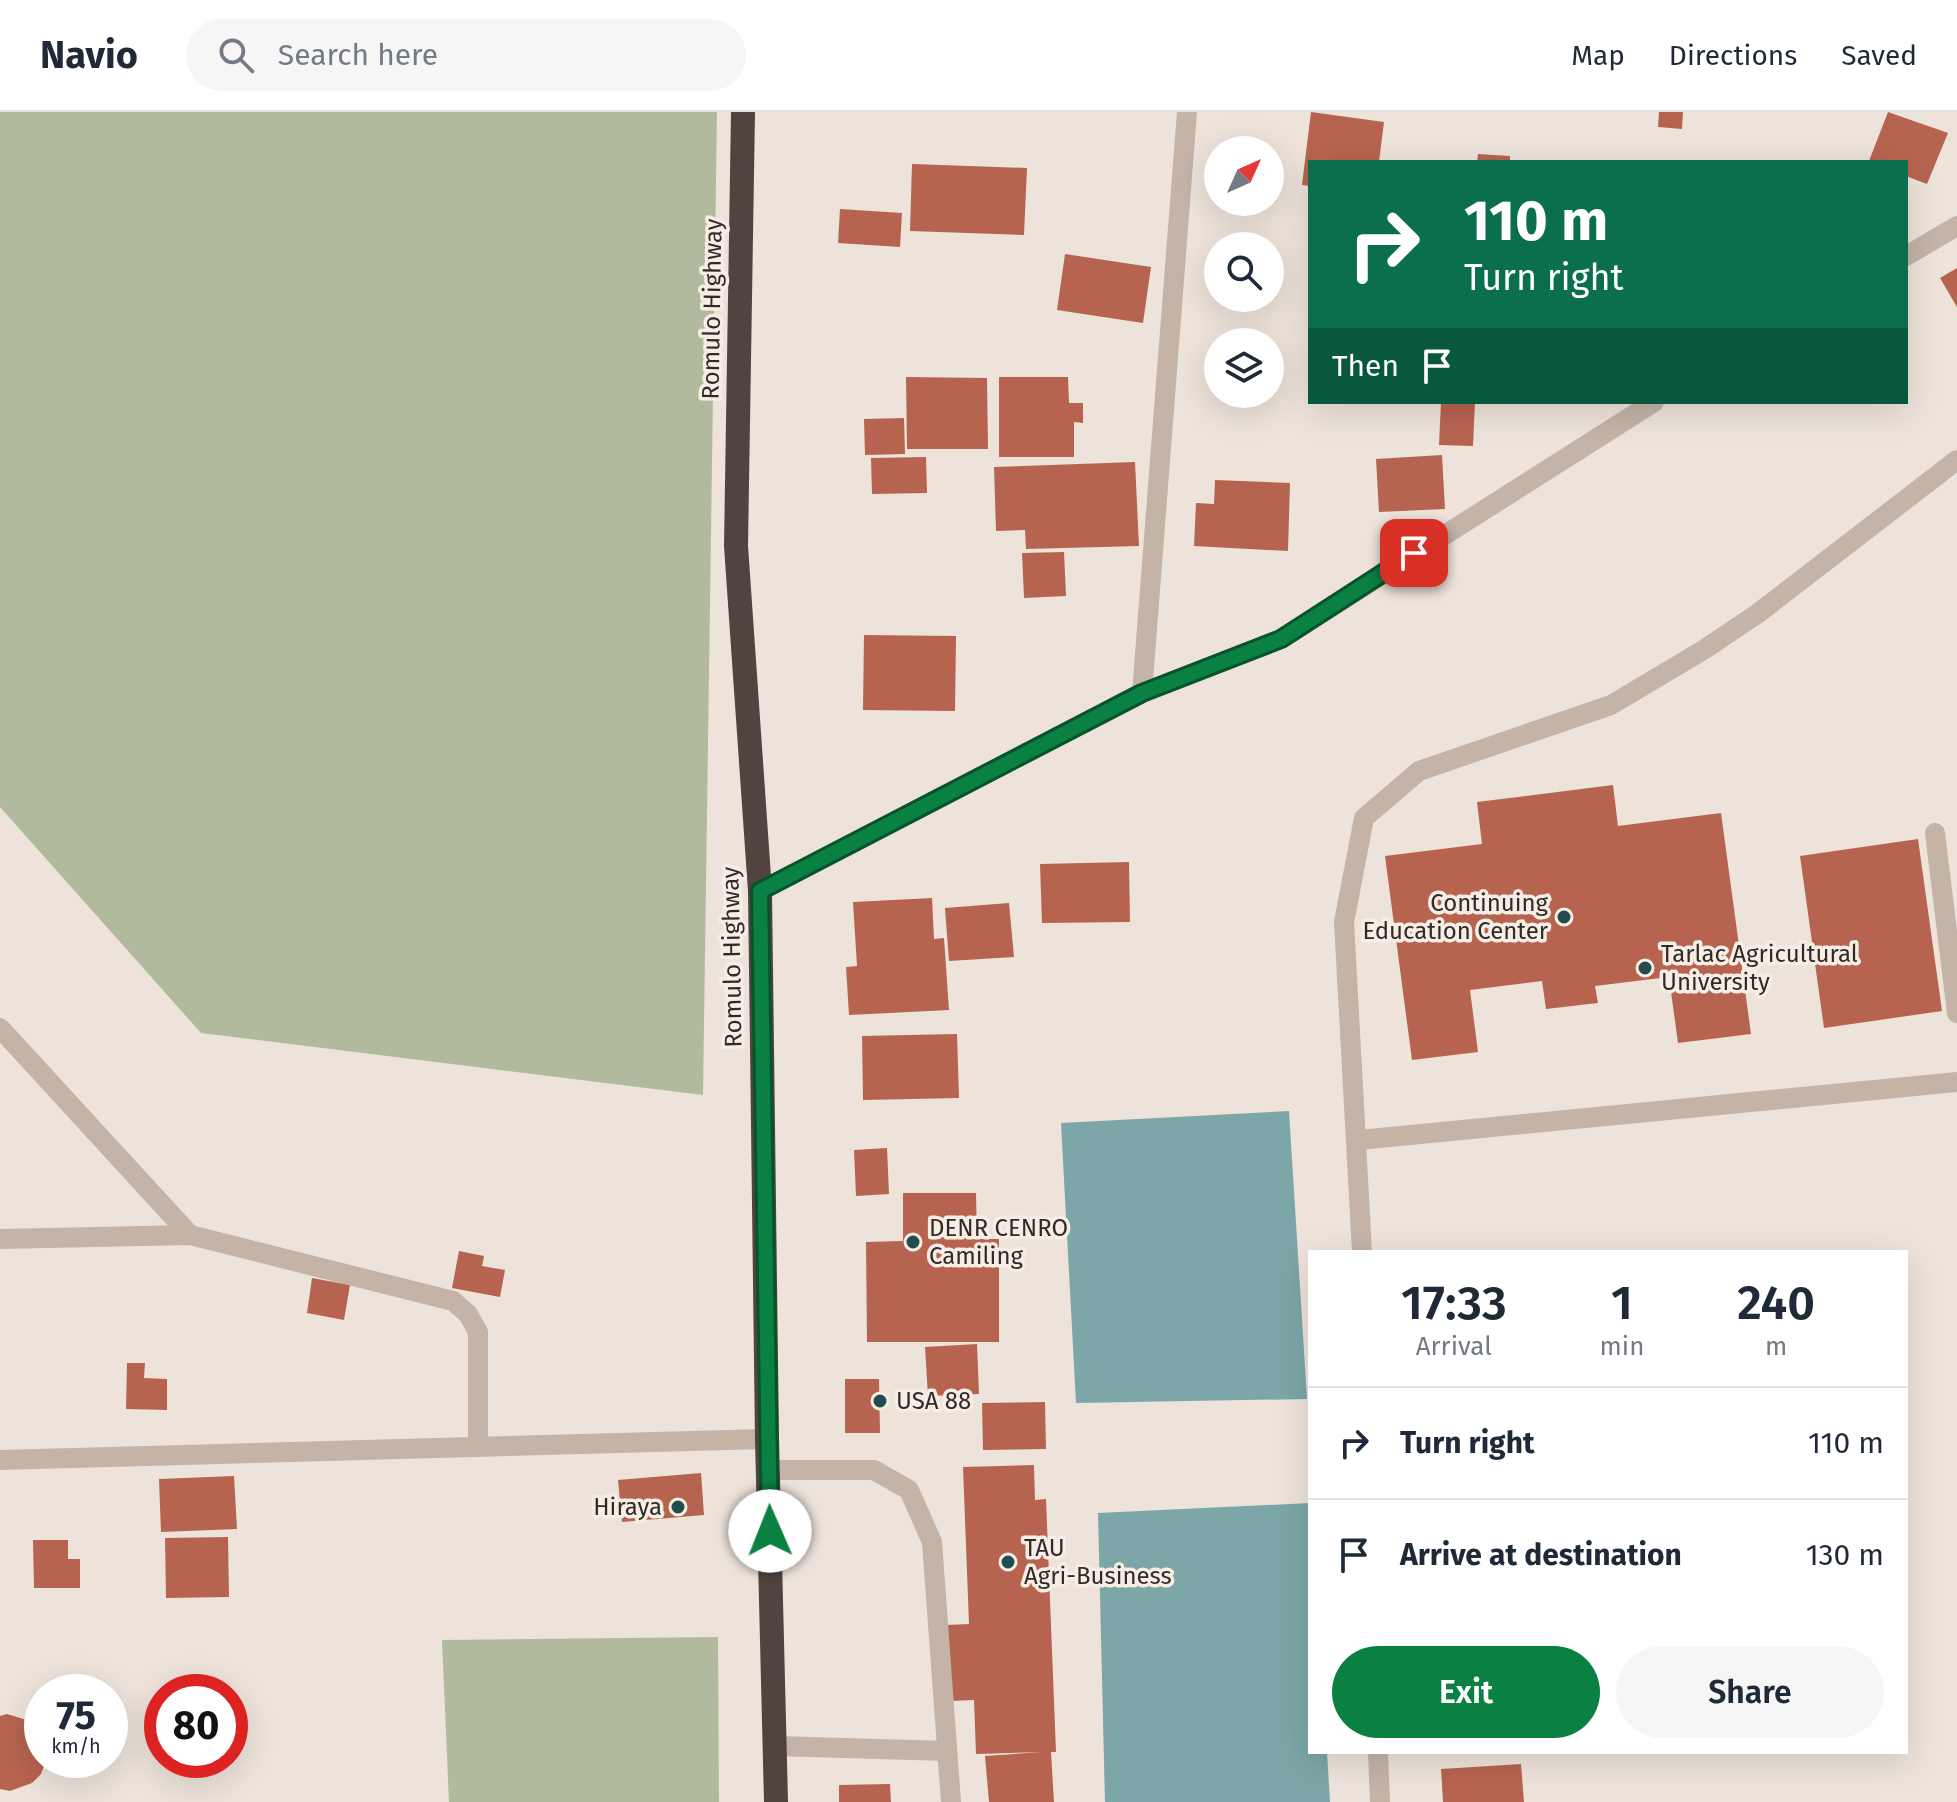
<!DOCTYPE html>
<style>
body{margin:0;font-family:"Fira Sans",sans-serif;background:#f6f6f7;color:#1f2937;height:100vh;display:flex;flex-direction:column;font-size:30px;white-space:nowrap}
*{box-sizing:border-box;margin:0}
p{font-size:26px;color:#747a83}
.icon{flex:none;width:44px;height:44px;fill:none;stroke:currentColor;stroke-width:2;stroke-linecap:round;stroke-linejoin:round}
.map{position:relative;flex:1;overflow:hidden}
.panel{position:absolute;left:1308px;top:1138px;width:600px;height:504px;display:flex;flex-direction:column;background:#fff;border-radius:0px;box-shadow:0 8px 32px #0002}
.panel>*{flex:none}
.guide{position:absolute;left:1308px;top:48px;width:600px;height:244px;border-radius:0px;box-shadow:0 8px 32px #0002;background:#0b6e4f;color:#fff;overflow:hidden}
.needle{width:52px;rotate:45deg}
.tools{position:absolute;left:1204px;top:24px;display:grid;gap:16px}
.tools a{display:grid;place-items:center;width:80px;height:80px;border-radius:50%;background:#fff;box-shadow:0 8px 32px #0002;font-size:40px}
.speed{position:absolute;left:24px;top:1562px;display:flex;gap:16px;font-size:40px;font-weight:700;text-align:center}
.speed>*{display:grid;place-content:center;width:104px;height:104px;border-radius:50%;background:#fff;box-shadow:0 8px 32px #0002;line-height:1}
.speed small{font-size:20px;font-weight:400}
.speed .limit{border:12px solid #d22;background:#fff;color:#111}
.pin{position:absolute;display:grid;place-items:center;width:68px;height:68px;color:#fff;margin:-34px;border-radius:16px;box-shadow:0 4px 12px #0006}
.me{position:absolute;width:88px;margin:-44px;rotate:359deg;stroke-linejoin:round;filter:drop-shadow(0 0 6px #0008)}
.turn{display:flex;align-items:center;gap:28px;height:168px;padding:0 24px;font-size:36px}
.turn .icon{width:104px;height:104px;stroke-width:2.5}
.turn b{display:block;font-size:56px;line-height:68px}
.then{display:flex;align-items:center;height:76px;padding:0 24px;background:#0003;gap:16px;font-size:30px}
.eta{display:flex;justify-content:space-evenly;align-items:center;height:136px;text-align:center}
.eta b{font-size:48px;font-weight:600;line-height:56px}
.cta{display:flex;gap:16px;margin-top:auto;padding:16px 24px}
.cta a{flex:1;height:92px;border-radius:48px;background:#0b8043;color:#fff;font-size:32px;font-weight:600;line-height:92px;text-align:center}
.cta a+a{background:#f6f6f7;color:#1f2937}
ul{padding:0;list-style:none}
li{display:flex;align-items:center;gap:24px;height:112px;padding:0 24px;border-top:2px solid #e0e1e3}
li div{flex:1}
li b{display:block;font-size:30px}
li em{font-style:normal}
header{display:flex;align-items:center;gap:48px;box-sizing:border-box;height:112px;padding:0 40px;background:#fff;border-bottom:2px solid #e0e1e3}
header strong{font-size:38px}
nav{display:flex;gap:44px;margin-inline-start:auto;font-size:28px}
.search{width:560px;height:72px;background:#f6f6f7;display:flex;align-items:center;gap:20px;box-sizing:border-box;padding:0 28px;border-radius:44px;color:#747a83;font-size:30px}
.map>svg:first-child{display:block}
.green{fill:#b1ba9c}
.water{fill:#7ca6a7}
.building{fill:#b6644f}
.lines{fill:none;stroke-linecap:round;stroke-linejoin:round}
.minor{stroke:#c4b3a7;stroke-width:20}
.highway{stroke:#51443f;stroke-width:24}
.route-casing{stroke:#07532c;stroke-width:20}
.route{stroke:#0b8043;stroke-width:14}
.poi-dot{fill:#224c4d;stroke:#f6eee5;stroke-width:3}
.labels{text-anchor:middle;stroke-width:7;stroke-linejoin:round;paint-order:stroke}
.street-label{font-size:24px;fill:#312a27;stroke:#f6eee5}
.poi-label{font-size:24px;fill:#312a27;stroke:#f6eee5;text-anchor:start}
</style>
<header>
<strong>Navio</strong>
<div class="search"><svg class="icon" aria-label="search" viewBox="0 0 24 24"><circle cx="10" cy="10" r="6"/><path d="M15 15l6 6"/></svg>Search here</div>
<nav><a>Map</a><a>Directions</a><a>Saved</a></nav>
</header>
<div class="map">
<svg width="1957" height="1690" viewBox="0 0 1957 1690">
<rect width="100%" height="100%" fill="#ede3da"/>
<g class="green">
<polygon points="0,0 717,0 703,983 201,921 0,695"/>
<polygon points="718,1525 719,1690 449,1690 442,1528"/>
</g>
<g class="water">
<polygon points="1289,999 1307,1287 1076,1291 1061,1011"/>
<polygon points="1310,1391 1310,1640 1327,1640 1330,1690 1105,1690 1098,1401"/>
</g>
<g class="building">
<polygon points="1311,0 1384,10 1379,50 1310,50 1310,74 1302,73"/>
<polygon points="1659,0 1683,0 1682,17 1658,15"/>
<polygon points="1888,0 1948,21 1927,72 1906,64 1906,50 1869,49"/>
<polygon points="1478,42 1510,44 1510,50 1477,50"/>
<polygon points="912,52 1027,56 1024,123 910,119"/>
<polygon points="840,97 902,101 900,135 838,131"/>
<polygon points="1065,142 1151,155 1143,211 1057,198"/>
<polygon points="1957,156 1957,195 1940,166"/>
<polygon points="906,265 987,266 988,337 907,337"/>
<polygon points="999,265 1068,265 1069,291 1083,291 1083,311 1074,310 1074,345 999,345"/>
<polygon points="1441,290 1475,290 1473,334 1439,333"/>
<polygon points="904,306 905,342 865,343 864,307"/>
<polygon points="1442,343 1445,397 1379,400 1376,347"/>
<polygon points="926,345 927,381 872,382 871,346"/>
<polygon points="1135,350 1139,434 1026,437 1025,418 996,419 994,355"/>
<polygon points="1215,368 1290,371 1288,439 1194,434 1196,391 1214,392"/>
<polygon points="1064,440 1066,484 1024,486 1022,441"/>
<polygon points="864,523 956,524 955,599 863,598"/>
<polygon points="1613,673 1618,714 1721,701 1751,922 1678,931 1669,865 1595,874 1598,891 1546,897 1542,869 1470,878 1478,940 1412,948 1385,744 1482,732 1477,690"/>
<polygon points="1918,727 1942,899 1824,916 1800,744"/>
<polygon points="1129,750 1130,810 1042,811 1040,752"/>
<polygon points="932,786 934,827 944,826 949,898 849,903 846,855 857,854 853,790"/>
<polygon points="1009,791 1014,845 949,849 945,796"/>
<polygon points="957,922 959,986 863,988 862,924"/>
<polygon points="887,1036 889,1082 856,1084 854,1038"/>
<polygon points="903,1081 976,1081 977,1127 999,1127 999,1230 867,1230 866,1130 903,1129"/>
<polygon points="459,1139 484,1144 482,1154 505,1158 500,1185 452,1176"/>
<polygon points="312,1166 350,1173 344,1208 307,1201"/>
<polygon points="977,1232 979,1282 928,1284 925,1235"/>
<polygon points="127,1251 145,1251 144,1266 167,1267 167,1298 126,1297"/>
<polygon points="845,1267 879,1267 880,1321 845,1321"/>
<polygon points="1045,1290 1046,1337 983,1338 982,1291"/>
<polygon points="1034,1353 1035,1388 1046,1387 1056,1640 1051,1640 1054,1690 989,1690 985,1644 1042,1640 976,1642 974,1588 950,1589 947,1513 969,1512 963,1355"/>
<polygon points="701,1361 704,1403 622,1410 618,1368"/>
<polygon points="234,1364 237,1417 161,1420 159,1367"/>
<polygon points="228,1425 229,1485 166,1486 165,1426"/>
<polygon points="33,1428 68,1428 68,1447 80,1447 80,1476 34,1476"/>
<polygon points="7,1602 30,1609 39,1617 42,1648 46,1648 41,1662 32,1671 10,1679 0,1677 0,1604"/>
<polygon points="1521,1652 1524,1690 1443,1690 1441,1657"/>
<polygon points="890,1672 891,1690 839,1690 839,1673"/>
</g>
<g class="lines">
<g class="minor">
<polyline points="1906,144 1957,114"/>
<polyline points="1142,581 1187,0"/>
<polyline points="1935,721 1957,901"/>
<polyline points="760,779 1142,581 1281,527 1654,290"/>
<polyline points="0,916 190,1123"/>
<polyline points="1359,1028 1957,970"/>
<polyline points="0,1127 190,1123 453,1189 468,1202 478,1220 478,1335"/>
<polyline points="1362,1140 1344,810 1364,706 1419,659 1611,593 1705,537 1757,502 1957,348"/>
<polyline points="0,1348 767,1327"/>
<polyline points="768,1358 874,1358 909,1378 932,1430 951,1690"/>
<polyline points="775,1634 947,1639"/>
<polyline points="1378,1640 1380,1690"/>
</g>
<polyline class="highway" points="743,0 736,434 760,779 767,1327 776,1690"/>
</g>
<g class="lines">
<defs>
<polyline id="route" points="770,1419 760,779 1142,581 1281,527 1414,441"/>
</defs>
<use href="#route" class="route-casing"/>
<use href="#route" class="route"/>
</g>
<g class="poi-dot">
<circle cx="1564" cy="805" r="8"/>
<circle cx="1645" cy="856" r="8"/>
<circle cx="913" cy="1130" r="8"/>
<circle cx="880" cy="1289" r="8"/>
<circle cx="678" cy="1395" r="8"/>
<circle cx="1008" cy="1450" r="8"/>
</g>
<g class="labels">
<g class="street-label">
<text transform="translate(712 197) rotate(-89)" y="8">Romulo Highway</text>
<text transform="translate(732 845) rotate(-91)" y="8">Romulo Highway</text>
</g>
<g class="poi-label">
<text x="1548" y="799" text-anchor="end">Continuing<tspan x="1548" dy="28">Education Center</tspan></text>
<text x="1661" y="850">Tarlac Agricultural<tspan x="1661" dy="28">University</tspan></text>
<text x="929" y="1124">DENR CENRO<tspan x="929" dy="28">Camiling</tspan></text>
<text x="896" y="1297">USA 88</text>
<text x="662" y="1403" text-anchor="end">Hiraya</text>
<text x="1024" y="1444">TAU<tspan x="1024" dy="28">Agri-Business</tspan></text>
</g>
</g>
</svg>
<div class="tools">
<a><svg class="needle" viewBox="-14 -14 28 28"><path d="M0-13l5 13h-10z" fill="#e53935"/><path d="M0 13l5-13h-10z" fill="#747a83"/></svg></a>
<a><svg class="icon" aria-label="search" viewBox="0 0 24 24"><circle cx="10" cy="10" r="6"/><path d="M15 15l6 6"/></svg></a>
<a><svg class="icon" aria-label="layers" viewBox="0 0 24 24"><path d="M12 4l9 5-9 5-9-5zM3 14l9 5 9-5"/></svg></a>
</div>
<div class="speed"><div>75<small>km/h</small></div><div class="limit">80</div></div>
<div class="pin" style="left:1414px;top:441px;background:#d93025"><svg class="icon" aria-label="arrive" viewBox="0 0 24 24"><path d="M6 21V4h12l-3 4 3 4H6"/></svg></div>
<svg class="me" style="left:770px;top:1419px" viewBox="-20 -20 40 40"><circle r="19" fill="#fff"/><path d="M0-13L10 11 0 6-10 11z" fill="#0b8043"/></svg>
<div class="guide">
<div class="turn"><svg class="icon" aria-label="right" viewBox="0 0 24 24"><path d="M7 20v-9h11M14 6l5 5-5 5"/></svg><div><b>110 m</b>Turn right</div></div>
<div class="then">Then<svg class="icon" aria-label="arrive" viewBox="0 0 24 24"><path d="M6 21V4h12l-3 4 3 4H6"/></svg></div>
</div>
<section class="panel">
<div class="eta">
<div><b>17:33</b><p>Arrival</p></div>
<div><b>1</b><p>min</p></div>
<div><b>240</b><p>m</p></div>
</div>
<ul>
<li><svg class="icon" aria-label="right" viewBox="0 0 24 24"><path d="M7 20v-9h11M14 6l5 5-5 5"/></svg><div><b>Turn right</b></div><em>110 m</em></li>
<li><svg class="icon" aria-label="arrive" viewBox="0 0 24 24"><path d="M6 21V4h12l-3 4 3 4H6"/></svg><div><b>Arrive at destination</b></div><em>130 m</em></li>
</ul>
<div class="cta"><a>Exit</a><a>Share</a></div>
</section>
</div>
